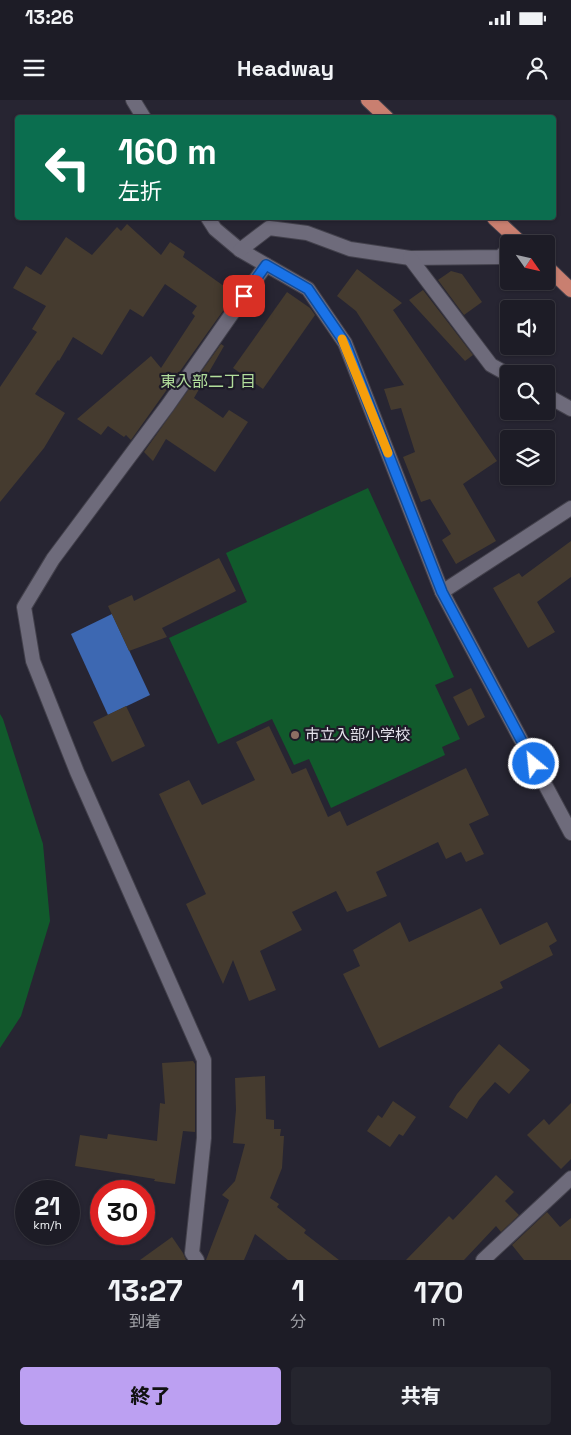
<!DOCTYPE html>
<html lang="ja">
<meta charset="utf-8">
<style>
body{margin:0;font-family:"Space Grotesk","Noto Sans JP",sans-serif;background:#25252e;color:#f1f3f6;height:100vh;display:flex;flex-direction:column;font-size:19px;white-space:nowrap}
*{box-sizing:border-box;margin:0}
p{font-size:16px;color:#a0a1a7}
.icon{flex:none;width:28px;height:28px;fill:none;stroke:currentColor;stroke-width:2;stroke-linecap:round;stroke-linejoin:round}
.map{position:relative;height:1160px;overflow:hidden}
.side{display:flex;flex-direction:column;background:#1d1c26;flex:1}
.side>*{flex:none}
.banner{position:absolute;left:15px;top:15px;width:541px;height:105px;border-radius:5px;box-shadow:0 1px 4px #0004,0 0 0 1px #3b3a43;background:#0b6e4f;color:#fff;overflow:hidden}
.needle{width:32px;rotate:124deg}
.fabs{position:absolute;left:500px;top:135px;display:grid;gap:10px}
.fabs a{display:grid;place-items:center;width:55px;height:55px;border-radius:5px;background:#1d1c26;box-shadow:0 1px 4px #0004,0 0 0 1px #3b3a43;font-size:25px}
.speed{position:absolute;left:15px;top:1080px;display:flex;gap:10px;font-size:25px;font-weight:700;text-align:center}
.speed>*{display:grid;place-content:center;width:65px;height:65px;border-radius:50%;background:#1d1c26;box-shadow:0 1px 4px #0004,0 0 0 1px #3b3a43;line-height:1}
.speed small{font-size:12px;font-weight:400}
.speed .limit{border:8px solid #d22;background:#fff;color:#111}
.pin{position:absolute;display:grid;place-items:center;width:42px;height:42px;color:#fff;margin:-21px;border-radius:10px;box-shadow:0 2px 8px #0006}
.me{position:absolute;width:55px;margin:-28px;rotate:332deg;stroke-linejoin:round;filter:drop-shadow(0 0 4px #0008)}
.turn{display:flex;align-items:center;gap:18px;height:105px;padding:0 20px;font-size:22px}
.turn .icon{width:65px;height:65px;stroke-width:2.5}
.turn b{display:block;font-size:35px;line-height:42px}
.eta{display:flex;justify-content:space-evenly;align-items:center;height:85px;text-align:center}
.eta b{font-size:30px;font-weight:800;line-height:35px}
.button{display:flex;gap:10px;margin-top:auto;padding:10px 20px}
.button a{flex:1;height:58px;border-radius:5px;background:#bca0f2;color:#111;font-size:20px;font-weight:800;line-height:58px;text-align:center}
.button a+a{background:#25252e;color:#f1f3f6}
.status{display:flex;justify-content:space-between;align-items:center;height:35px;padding:0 25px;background:#1d1c26;direction:ltr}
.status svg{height:14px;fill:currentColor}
header{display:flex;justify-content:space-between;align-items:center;height:65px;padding:0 20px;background:#1d1c26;font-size:22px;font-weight:800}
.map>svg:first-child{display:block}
.green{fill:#115a2c}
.water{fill:#3d68b2}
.building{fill:#453b2f}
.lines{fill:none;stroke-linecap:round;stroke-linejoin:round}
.minor-casing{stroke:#43414c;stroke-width:16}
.trunk-casing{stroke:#43414c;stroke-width:16}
.minor{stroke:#6e6b7b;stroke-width:14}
.trunk{stroke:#c97f70;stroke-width:14}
.route-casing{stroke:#114b97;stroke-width:12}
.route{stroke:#1a73e8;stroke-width:9}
.slow{stroke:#f59e0b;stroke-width:9}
.education-dot{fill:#8d6e63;stroke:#1e1b28;stroke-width:2}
.labels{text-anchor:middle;stroke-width:4.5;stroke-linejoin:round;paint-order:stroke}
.poi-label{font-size:15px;fill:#e6e4ed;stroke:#1e1b28;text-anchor:start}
.neighbourhood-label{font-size:16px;fill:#b2de9c;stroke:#1e1b28}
</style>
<div class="status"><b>13:26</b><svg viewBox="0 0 49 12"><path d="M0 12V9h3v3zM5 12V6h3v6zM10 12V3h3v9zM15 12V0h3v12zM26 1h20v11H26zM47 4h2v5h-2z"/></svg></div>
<header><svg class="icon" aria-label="menu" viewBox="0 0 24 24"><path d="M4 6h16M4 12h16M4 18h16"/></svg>Headway<svg class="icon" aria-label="person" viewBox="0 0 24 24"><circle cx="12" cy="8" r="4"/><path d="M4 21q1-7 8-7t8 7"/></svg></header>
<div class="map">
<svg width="571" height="1160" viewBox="0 0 571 1160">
<rect width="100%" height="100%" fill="#272532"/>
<g class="green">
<polygon points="368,388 454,577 435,585 460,639 442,647 445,655 331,708 309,659 294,665 272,619 218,644 169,538 247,502 226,453"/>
<polygon points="0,614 3,619 43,744 50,821 21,916 0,948"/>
</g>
<polygon class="water" points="112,514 150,595 108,615 71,534"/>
<g class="building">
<polygon points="127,124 161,155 170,142 185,152 183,157 235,194 131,340 126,335 124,337 108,326 101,335 77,319 151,256 161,268 195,216 192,213 197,206 165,184 143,217 130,209 102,255 73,237 59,261 58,260 35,294 65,313 44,348 0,402 0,287 37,232 32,229 46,206 13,188 26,166 41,175 66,137 92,155 117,127 121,131"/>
<polygon points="357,169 402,203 393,210 497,361 463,384 496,441 456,464 442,440 451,434 430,399 421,402 403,357 415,352 401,308 391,310 384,289 404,285 356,211 337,196"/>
<polygon points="451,171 462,174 482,202 464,215 438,180"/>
<polygon points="423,190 473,255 465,261 409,200"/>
<polygon points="287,192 310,208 315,215 263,289 233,268"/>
<polygon points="221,244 224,246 194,298 223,318 229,310 248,322 215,372 166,339 153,361 144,352"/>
<polygon points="571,441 571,477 537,502 555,532 528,548 493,488 519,473 522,477"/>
<polygon points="219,458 236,491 162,528 167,537 129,551 108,506 132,495 134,501"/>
<polygon points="471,588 485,617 468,626 453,597"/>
<polygon points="126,606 145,646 112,662 93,622"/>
<polygon points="269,626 292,674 306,668 328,717 340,711 347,726 466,668 489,715 469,724 484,754 466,762 461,752 446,759 438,742 376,772 387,796 347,812 336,791 292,812 302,830 260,851 276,890 249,901 233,860 223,884 186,804 206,794 159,694 189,680 202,705 255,680 236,642"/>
<polygon points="481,808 500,845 547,822 557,841 549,846 553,855 500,882 503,888 379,948 343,874 360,866 353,850 400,822 409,842"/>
<polygon points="499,944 530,970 509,994 495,982 479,1000 467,1019 449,1007 457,994"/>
<polygon points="193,961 195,964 195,1032 183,1031 175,1084 154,1081 155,1079 75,1066 80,1035 107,1039 108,1034 157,1041 160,1003 165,1004 162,963"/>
<polygon points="265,976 266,1019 274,1020 274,1029 281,1029 280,1036 284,1036 282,1068 270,1098 279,1104 277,1107 306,1130 304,1133 339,1160 288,1160 255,1134 244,1160 206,1160 229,1100 222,1095 235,1081 245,1044 233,1043 236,1010 235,978"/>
<polygon points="393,1001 416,1017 403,1036 399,1034 390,1047 367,1031 378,1015 382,1018"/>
<polygon points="571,1003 571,1059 561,1069 527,1035 544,1019 549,1025"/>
<polygon points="496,1075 514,1092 505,1101 519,1115 501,1132 496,1126 464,1160 406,1160 449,1116 453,1120"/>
<polygon points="547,1112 560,1127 571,1118 571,1160 524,1160 512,1145"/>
<polygon points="172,1137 183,1153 186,1160 140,1160"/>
</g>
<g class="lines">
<defs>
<g id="minor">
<polyline points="133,0 144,18"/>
<polyline points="208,118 215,129 240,150 308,189 345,243 442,492 571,733"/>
<polyline points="240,150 269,128 307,133 350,149 410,158 500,157 509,149"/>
<polyline points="410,158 491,265 509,275"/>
<polyline points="546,295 571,309"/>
<polyline points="442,492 571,408"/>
<polyline points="197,1160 192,1153 204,1038 204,960 77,672 33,561 24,507 53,459 168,305 266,165"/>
<polyline points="483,1160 571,1078"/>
</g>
<g id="trunk">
<polyline points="368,0 387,18"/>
<polyline points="494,118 522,144"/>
<polyline points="546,166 571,190"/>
</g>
</defs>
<use href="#minor" class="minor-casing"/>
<use href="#trunk" class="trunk-casing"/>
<use href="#minor" class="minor"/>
<use href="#trunk" class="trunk"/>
</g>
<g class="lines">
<defs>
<polyline id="route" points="244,196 266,165 308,189 345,243 442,492 534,664"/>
</defs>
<use href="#route" class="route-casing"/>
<use href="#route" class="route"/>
<polyline class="slow" points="342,239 388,353"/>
</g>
<circle class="education-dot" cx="295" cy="635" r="5"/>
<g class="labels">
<g class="poi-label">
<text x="305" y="640">市立入部小学校</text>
</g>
<g class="neighbourhood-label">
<text x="208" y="287">東入部二丁目</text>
</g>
</g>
</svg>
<div class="fabs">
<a><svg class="needle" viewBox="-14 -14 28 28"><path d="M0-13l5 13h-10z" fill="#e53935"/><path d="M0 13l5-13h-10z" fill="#a0a1a7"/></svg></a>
<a><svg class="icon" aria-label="sound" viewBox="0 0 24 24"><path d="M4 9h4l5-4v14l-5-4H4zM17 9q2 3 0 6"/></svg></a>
<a><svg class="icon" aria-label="search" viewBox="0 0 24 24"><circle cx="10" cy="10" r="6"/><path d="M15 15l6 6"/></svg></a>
<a><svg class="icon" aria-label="layers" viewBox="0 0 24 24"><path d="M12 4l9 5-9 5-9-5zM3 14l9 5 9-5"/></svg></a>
</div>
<div class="speed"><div>21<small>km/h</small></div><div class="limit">30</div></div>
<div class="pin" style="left:244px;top:196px;background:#d93025"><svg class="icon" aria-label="arrive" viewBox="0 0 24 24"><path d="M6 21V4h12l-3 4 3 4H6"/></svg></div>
<svg class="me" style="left:534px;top:664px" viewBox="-20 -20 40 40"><circle r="17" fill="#1a73e8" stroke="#fff" stroke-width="3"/><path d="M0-11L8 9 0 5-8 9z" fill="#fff"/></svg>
<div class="banner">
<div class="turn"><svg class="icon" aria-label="left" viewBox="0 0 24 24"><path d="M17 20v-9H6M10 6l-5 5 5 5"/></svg><div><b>160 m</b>左折</div></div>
</div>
</div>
<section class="side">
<div class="eta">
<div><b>13:27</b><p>到着</p></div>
<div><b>1</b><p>分</p></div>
<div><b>170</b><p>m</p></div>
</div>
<div class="button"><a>終了</a><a>共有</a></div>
</section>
